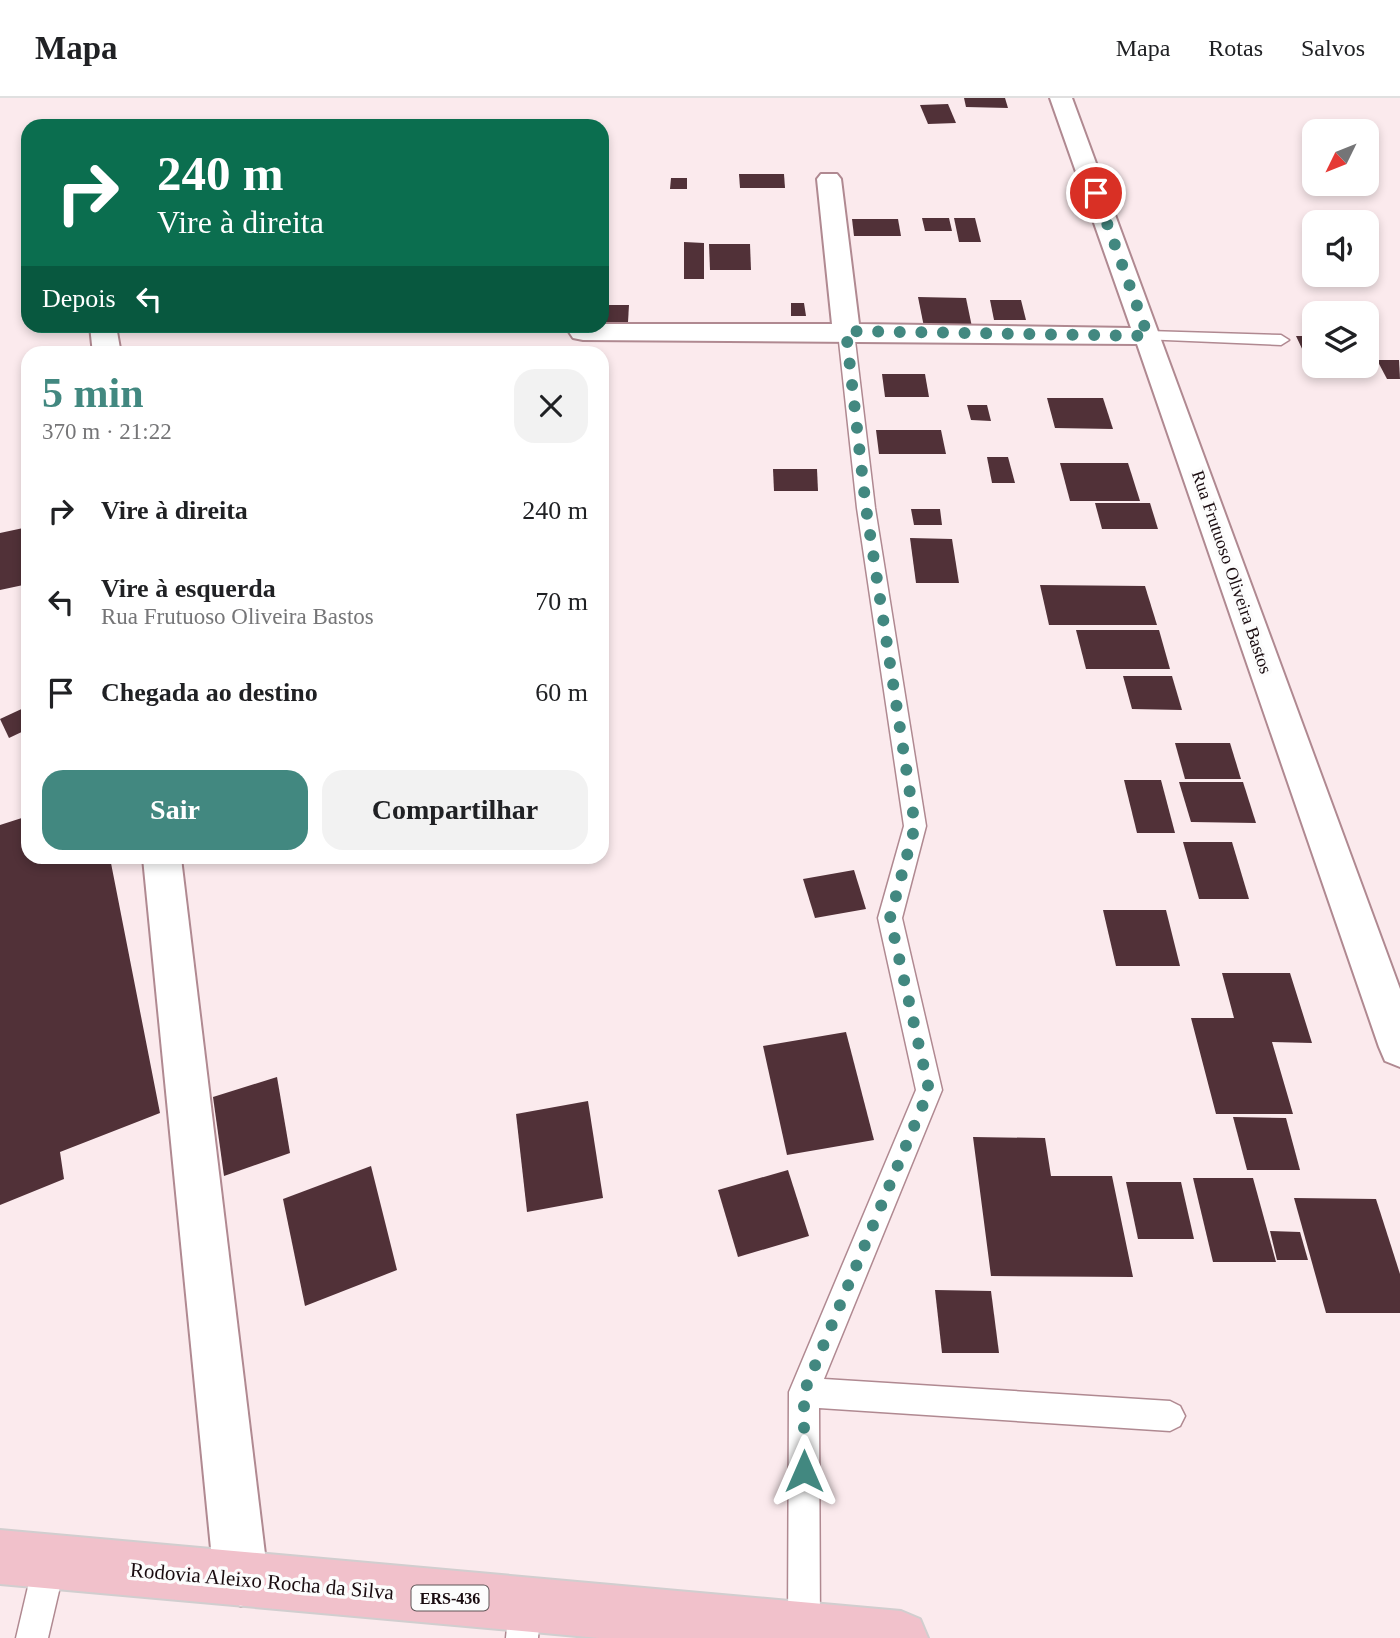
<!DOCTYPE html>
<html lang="pt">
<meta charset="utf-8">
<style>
body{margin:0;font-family:Georgia,serif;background:#f2f2f2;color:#202124;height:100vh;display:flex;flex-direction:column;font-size:26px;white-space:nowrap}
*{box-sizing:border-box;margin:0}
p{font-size:23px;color:#757577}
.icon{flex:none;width:38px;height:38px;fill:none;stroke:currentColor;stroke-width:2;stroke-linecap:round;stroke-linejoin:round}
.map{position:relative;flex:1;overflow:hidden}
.sheet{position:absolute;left:21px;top:248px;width:588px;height:518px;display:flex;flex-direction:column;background:#fff;border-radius:21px;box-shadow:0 4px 10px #0003}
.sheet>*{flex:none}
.banner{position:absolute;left:21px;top:21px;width:588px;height:214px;border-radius:21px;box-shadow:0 4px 10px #0003;background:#0b6e4f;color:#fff;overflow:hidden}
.needle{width:46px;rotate:227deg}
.buttons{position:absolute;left:1302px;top:21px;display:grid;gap:14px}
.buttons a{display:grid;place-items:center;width:77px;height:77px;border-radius:14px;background:#fff;box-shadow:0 4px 10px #0003;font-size:35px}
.pin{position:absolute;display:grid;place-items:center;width:60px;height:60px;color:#fff;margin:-30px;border:4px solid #fff;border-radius:50%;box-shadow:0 2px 7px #0007}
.me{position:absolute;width:77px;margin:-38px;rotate:0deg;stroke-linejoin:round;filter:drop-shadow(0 0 5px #0008)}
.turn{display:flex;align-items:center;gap:24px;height:147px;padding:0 21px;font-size:32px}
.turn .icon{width:91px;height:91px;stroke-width:2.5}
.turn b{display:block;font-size:49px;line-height:60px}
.then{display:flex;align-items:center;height:66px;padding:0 21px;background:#0003;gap:14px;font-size:26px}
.round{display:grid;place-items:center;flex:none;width:74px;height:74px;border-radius:21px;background:#f2f2f2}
.summary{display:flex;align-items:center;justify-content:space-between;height:119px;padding:0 21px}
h1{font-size:42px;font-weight:600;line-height:52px;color:#428880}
.button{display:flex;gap:14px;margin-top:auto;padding:14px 21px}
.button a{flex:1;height:80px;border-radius:21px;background:#428880;color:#fff;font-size:28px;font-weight:600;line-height:80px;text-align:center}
.button a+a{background:#f2f2f2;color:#202124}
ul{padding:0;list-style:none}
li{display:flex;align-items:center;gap:21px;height:91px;padding:0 21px}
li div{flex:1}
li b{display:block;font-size:26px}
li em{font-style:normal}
header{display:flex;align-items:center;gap:42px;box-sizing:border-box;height:98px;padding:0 35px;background:#fff;border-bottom:2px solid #e0e0e0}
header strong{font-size:33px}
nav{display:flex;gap:38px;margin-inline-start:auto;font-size:24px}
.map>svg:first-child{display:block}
.building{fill:#513138}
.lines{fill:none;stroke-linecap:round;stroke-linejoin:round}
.lane-casing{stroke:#b08991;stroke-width:3}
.street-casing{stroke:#b08991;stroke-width:4}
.primary-casing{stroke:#d1cecf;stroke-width:4}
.lane{fill:#fff;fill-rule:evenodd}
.street{fill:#fff;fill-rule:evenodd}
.primary{fill:#f1c1cb;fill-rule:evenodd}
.route{stroke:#428880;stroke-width:12;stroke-dasharray:0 21.6}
.labels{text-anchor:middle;stroke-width:7;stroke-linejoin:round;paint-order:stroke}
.shield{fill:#fcfcfc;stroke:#5e5457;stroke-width:2}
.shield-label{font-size:16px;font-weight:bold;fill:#1a0c10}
.street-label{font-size:18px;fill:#1a0c10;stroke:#fcfcfc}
.near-street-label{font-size:21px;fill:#1a0c10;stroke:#fcfcfc}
</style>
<header>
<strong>Mapa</strong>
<nav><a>Mapa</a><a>Rotas</a><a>Salvos</a></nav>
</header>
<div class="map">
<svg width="1400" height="1540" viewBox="0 0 1400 1540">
<rect width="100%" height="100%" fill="#fbeaed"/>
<g class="building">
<polygon points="964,0 1005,0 1008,10 966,9"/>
<polygon points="948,6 956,25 928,26 920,7"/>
<polygon points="739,76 784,76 785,90 740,90"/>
<polygon points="671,80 687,80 687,91 670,91"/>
<polygon points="922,120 949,120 952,133 925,133"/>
<polygon points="954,120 975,120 981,144 959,144"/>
<polygon points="852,121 898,121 901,138 854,138"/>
<polygon points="684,144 704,145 704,181 684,181"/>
<polygon points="709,146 750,146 751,172 710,172"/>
<polygon points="918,199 966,200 972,229 924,229"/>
<polygon points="990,202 1021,202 1026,222 994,222"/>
<polygon points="791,205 804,205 806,218 791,218"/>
<polygon points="602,207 629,207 628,224 602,224"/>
<polygon points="1296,238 1314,238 1314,268 1355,268 1359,274 1313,274"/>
<polygon points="1367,238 1379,261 1367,261"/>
<polygon points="1377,262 1399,262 1400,281 1387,281"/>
<polygon points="882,276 925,276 929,299 885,299"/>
<polygon points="1047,300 1103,300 1113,331 1055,330"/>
<polygon points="967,307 987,307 991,323 971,322"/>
<polygon points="876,332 941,332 946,356 879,356"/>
<polygon points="987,359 1008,359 1015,385 992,385"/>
<polygon points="1060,365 1128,365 1140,403 1070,403"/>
<polygon points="773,371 817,371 818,393 774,393"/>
<polygon points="1095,405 1150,405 1158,431 1102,431"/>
<polygon points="911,411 940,411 942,427 914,427"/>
<polygon points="28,429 28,486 0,492 0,435"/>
<polygon points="910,440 952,441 959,485 916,485"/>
<polygon points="1040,487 1145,488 1157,527 1049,527"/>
<polygon points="1076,532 1159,532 1170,571 1086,571"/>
<polygon points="1123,578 1172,578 1182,612 1132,611"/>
<polygon points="28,608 28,631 9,640 0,621"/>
<polygon points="1175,645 1230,645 1241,681 1185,681"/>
<polygon points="1124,682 1161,682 1175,735 1137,735"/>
<polygon points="1179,684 1243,684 1256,725 1191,724"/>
<polygon points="28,718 28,760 110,760 160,1015 60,1054 64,1081 0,1107 0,727"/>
<polygon points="1183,744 1232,744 1249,801 1199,801"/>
<polygon points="854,772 866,811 815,820 803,781"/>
<polygon points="1103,812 1166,812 1180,868 1116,868"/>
<polygon points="1222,875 1290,875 1312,945 1272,944 1293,1016 1216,1016 1191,920 1234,920"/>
<polygon points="846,934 874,1042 787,1057 763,948"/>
<polygon points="277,979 290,1055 224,1078 213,999"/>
<polygon points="588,1003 603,1100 527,1114 516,1016"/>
<polygon points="1233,1019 1286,1020 1300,1072 1247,1072"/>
<polygon points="973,1039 1045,1040 1051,1078 1112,1078 1133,1179 991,1178"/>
<polygon points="371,1068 397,1172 305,1208 283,1101"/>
<polygon points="788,1072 809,1138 738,1159 718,1092"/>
<polygon points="1193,1080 1253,1080 1276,1164 1213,1164"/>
<polygon points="1126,1084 1181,1084 1194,1141 1138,1141"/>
<polygon points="1294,1100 1376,1101 1400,1176 1400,1215 1326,1215"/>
<polygon points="1270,1133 1300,1134 1308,1162 1277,1162"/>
<polygon points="935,1192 991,1193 999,1255 942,1255"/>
</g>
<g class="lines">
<defs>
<g id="lane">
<polygon points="846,229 854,234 875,410 926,728 902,820 942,992 824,1281 1170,1303 1180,1308 1185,1318 1180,1328 1170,1333 819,1310 820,1531 816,1540 792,1540 788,1531 789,1294 916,992 878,820 904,728 857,410 838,234"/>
<polygon points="1148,233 1281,237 1289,242 1281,247 1142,241 1140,238 1142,235"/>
<polygon points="50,1447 61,1452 66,1463 48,1540 16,1540 34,1463 39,1452"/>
<polygon points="525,1491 536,1496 541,1507 538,1540 506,1540 509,1507 514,1496"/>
</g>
<g id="street">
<polygon points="1050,0 1072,0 1400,891 1400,969 1385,963 1379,949 1137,246 583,242 573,240 569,234 573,228 602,226 832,226 817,81 821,76 837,76 841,81 859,226 1131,230"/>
<polygon points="90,228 116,228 121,256 93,256"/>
<polygon points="143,760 181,760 268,1481 260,1500 241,1508 222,1500 214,1481"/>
</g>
<polygon id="primary" points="0,1432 901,1513 920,1521 928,1540 599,1540 0,1486"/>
</defs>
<use href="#lane" class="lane-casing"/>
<use href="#street" class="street-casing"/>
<use href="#primary" class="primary-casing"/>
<use href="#lane" class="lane"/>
<use href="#street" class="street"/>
<use href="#primary" class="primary"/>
</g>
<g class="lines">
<polyline class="route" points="804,1373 804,1294 929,992 890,820 915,728 866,410 846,233 1148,238 1096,95"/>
</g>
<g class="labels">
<rect class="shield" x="411.5" y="1487.5" width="77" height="25" rx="5"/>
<g class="shield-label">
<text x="450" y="1506">ERS-436</text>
</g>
<g class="street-label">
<text transform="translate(1232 474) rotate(71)" y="6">Rua Frutuoso Oliveira Bastos</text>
</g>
<g class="near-street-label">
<text transform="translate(262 1483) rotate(5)" y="7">Rodovia Aleixo Rocha da Silva</text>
</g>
</g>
</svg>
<div class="buttons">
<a><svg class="needle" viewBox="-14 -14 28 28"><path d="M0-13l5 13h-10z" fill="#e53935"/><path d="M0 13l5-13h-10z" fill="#757577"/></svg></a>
<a><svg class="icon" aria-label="sound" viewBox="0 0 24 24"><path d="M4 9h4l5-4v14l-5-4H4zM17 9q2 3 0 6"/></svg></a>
<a><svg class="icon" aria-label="layers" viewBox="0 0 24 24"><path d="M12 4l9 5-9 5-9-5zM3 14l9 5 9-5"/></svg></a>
</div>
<div class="pin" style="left:1096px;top:95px;background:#d93025"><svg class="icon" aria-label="arrive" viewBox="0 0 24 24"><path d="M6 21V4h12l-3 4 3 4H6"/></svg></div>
<svg class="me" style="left:804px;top:1373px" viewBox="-20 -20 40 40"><path d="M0-17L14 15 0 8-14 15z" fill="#428880" stroke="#fff" stroke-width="4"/></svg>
<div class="banner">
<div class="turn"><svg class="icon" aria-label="right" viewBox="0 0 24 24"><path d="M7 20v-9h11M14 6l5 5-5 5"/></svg><div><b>240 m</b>Vire à direita</div></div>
<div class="then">Depois<svg class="icon" aria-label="left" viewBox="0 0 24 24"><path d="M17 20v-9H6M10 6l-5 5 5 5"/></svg></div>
</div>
<section class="sheet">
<div class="summary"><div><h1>5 min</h1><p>370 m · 21:22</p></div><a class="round"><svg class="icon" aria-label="close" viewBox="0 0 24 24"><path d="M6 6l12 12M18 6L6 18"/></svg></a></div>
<ul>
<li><svg class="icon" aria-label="right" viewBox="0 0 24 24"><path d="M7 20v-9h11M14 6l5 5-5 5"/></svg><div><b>Vire à direita</b></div><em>240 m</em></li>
<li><svg class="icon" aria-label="left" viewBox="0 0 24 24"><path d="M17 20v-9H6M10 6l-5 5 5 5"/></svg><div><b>Vire à esquerda</b><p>Rua Frutuoso Oliveira Bastos</p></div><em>70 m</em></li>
<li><svg class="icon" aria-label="arrive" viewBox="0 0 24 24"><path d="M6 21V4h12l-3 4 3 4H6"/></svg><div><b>Chegada ao destino</b></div><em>60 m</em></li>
</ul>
<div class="button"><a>Sair</a><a>Compartilhar</a></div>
</section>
</div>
